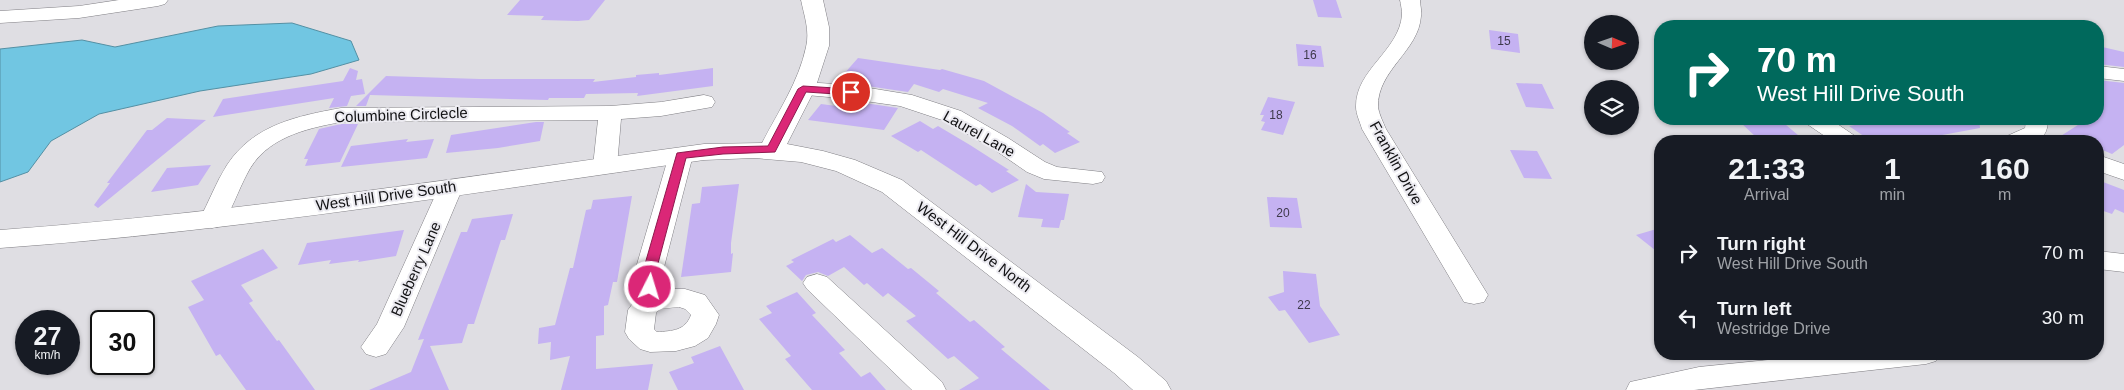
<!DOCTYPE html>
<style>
body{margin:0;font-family:Arial,sans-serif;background:#242831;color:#f1f3f6;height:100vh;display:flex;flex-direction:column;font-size:19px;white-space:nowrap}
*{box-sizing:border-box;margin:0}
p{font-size:16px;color:#9ea1a6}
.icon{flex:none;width:28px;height:28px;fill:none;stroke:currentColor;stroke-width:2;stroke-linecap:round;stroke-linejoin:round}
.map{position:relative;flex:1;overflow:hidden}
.panel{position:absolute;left:1654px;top:135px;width:450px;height:225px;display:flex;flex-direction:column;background:#171b24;border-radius:20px;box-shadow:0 1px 4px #0004}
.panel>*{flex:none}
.hud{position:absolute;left:1654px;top:20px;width:450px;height:105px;border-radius:20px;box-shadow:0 1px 4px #0004;background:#00695c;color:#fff;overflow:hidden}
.needle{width:32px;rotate:92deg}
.buttons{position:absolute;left:1584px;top:15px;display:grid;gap:10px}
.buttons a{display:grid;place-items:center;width:55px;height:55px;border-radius:50%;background:#171b24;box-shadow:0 1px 4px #0004;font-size:25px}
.speed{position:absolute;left:15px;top:310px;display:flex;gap:10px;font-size:25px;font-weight:700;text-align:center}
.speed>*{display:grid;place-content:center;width:65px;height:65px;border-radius:50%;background:#171b24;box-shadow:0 1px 4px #0004;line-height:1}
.speed small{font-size:12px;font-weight:400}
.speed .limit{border:2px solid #111;border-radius:8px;background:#fff;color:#111}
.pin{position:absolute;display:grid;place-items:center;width:42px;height:42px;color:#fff;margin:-21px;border:2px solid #fff;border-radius:50%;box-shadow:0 1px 5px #0007}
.me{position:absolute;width:55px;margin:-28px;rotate:5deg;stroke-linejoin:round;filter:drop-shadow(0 0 4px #0008)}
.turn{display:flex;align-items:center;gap:18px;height:105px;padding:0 20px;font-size:22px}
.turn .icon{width:65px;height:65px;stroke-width:2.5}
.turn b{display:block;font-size:35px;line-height:42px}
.eta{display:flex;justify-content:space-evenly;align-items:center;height:85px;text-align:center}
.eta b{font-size:30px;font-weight:800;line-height:35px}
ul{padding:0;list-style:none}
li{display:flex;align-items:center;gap:15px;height:65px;padding:0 20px}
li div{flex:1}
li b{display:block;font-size:19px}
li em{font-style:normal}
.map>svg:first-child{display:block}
.water{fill:#71c6e2;stroke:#5490a4}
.building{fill:#c5b2f2}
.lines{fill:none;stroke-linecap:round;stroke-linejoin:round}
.minor-casing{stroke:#807f84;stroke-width:1}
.tertiary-casing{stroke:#807f84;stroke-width:1}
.minor{fill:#fff;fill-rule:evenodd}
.tertiary{fill:#fff;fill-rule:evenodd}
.route{fill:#db2777;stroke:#8e194d}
.labels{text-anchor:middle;stroke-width:4;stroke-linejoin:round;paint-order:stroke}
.number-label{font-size:12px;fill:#3e394b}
.street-label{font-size:15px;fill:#111113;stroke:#ecebf1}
</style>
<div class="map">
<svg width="2124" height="390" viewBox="0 0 2124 390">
<rect width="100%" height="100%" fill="#dfdee3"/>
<polygon class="water" points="292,23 351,41 359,60 311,74 200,91 99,114 51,141 28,172 0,182 0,49 82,40 115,47 218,26"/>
<g class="building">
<polygon points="520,0 605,0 589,20 578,21 541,20 544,16 507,15"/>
<polygon points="1313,0 1336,0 1342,18 1318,17"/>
<polygon points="1489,30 1518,34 1520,53 1491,49"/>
<polygon points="1296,44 1321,46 1324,67 1298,66"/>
<polygon points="2098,46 2124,52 2124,67 2098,64"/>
<polygon points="858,58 940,70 942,69 984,81 1043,113 1070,132 1067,133 1080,142 1055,153 1043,144 1040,146 1012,126 978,108 988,103 943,89 939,92 914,84 908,92 860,85 865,79 843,75"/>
<polygon points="350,68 358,71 356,80 362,79 365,94 351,96 347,106 329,108 334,98 213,117 223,99 343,81"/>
<polygon points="713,68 713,86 637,96 638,93 586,94 584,98 549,98 548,100 370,95 366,106 356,106 386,76 480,79 595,79 593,82 636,77 636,75 659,73 659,75"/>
<polygon points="2098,80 2124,83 2124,145 2112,154 2098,148 2098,141 2053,141 2081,123 2089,119 2098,119"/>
<polygon points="1516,83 1542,84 1554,109 1526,107"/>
<polygon points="1268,97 1295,102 1283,135 1261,130 1265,122 1261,121 1264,115 1260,115"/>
<polygon points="848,101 851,101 898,108 884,130 808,120 821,104 844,107"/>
<polygon points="167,118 206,120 98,208 94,205 110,183 107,183 147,130 152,130"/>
<polygon points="1742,119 1779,119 1805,141 1769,141 1765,138 1757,138 1739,121 1744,121"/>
<polygon points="1890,119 1979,119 1980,128 1910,141 1871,141 1849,126"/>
<polygon points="920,121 933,129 938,126 970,145 1009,170 1006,171 1019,180 992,193 980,184 976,186 921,150 918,152 891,136"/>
<polygon points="536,122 544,122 540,141 498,148 446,153 451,135"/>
<polygon points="341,124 358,124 340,162 305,166 308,159 304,159 319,129"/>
<polygon points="408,139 406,142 434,139 427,158 341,167 351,146"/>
<polygon points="1510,150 1537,151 1552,179 1524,178"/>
<polygon points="211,165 198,185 151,192 167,168"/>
<polygon points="2103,182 2124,190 2124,213 2115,209 2112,214 2098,209 2098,190"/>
<polygon points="739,184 731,243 731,254 733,253 731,272 681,277 692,204 700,203 702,187"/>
<polygon points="1026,184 1036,192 1069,194 1064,220 1061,220 1059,228 1041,227 1043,219 1018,217"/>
<polygon points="632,196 617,282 613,282 608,305 604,306 604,335 596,336 596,369 653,364 648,390 561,390 570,356 550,360 551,342 538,344 539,328 555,325 570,268 573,268 586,210 591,209 593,200"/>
<polygon points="1267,197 1297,198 1302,228 1270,227"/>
<polygon points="513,214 505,240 501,240 474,324 468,324 462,343 430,346 449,390 369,390 411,372 424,339 418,340 461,232 467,232 472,219"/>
<polygon points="1660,228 1660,254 1636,235"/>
<polygon points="404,230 396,256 358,262 359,260 329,264 331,260 298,265 307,243"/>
<polygon points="850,235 872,253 882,248 908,269 911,268 939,291 936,293 970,322 974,320 1005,347 1001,349 1050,390 959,390 979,378 954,356 948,359 906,321 916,316 888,293 883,297 867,283 864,285 844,267 828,276 818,272 806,275 802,281 786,266 794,262 791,260 833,239 836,242"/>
<polygon points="263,249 278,268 241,285 253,301 249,303 277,341 279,340 315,390 246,390 220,354 216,356 188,307 204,300 191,281"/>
<polygon points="1283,271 1316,274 1320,306 1340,335 1309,343 1285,310 1279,311 1268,297 1284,292"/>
<polygon points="797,292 816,313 812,315 845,350 839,353 861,377 870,372 886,390 812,390 785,359 791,356 759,319 772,313 766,306"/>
<polygon points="720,346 744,390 678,390 669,372 694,363 691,357"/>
</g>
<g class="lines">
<defs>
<g id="minor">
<polygon points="119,0 168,0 165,4 158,6 79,18 0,23 0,11 79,6"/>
<path d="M1400,0H1420C1420,5 1422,11 1421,16C1419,51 1377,70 1378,107C1379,114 1383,122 1386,129L1488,295L1484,302L1474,304L1464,302L1460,295L1362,129C1360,122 1356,114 1356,107C1355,70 1399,51 1402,15C1402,10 1401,5 1400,0Z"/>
<polygon points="2098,66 2124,69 2124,81 2098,78"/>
<polygon points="803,82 851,85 912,95 961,111 1008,138 1045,162 1057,167 1102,172 1105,177 1102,182 1093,184 1044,179 1027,172 992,148 945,121 900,106 851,99 795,94 792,89 795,84"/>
<path d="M704,95L712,97L715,102L712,107L661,116L621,119L617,166L614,171L605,173L596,171L593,166L598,120L341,122C304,129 265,138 247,174C238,191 232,210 221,226L212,228L203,226L199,220C209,202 216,182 227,165C253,125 297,116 341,108L610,106L661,102Z"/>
<polygon points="1804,119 1830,119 1855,136 1859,141 1832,141 1807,124"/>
<path d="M2026,119H2048C2048,148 2025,141 2003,141L2007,136L2025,128Z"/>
<path d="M681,148L689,150L693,155L663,271V289H685L705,295L719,315L716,324L708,338L695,346L676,351L650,352L640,349L629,339L625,332L628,310L636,299L635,271L669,155L673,150ZM679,307L685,309L691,315C685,331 672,331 657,332L654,329L656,313L660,309Z"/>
<polygon points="2098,155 2124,164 2124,180 2098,171"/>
<polygon points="451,180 460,182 463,187 404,327 386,354 376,357 366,354 361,347 377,324 439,187 442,182"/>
<polygon points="2098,251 2124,254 2124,272 2098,269"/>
<polygon points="817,274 827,277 942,382 946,390 912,390 807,289 803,283 807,277"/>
<polygon points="1827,354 1941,354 1936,361 1926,364 1694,390 1626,390 1630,382 1699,367"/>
</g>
<path id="tertiary" d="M801,0H823L829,27V46L815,89L787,144L823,151L855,160L902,180L1138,357L1166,381L1171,390H1133L1114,373L882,192L836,171L801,162L754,158L704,160C470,193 236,231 0,248V230C236,213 470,176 704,144L762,143C778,112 799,81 806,47C810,31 804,15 801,0Z"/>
</defs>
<use href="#minor" class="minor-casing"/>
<use href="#tertiary" class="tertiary-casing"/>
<use href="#minor" class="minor"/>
<use href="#tertiary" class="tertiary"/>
</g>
<polygon class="route" points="803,86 851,89 856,92 851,95 806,92 775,152 723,154 686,158 656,271 656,287 650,291 645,290 643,287 643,271 677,153 723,147 768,146 798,89"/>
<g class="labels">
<g class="number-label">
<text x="1504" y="45">15</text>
<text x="1310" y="59">16</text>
<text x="1276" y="119">18</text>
<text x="1283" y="217">20</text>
<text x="1304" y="309">22</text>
</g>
<g class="street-label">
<text transform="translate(401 115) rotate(-2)" y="5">Columbine Circlecle</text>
<text transform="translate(979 134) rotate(29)" y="5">Laurel Lane</text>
<text transform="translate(1396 163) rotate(61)" y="5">Franklin Drive</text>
<text transform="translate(386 196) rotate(-8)" y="5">West Hill Drive South</text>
<text transform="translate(974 247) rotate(37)" y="5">West Hill Drive North</text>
<text transform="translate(416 269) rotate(-66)" y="5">Blueberry Lane</text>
</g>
</g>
</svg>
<div class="buttons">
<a><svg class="needle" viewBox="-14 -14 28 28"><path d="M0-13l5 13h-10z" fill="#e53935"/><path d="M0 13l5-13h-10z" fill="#9ea1a6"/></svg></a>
<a><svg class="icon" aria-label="layers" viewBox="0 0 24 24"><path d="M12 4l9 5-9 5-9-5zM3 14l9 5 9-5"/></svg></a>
</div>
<div class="speed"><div>27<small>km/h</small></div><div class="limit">30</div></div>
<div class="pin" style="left:851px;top:92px;background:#d93025"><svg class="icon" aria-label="arrive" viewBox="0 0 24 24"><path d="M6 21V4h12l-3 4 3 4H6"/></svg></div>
<svg class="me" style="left:650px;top:287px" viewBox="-20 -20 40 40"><circle r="17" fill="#db2777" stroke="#fff" stroke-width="3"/><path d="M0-11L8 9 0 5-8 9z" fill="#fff"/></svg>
<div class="hud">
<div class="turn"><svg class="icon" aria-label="right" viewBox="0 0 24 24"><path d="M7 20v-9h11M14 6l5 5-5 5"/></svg><div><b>70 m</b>West Hill Drive South</div></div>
</div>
<section class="panel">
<div class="eta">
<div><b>21:33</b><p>Arrival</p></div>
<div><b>1</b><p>min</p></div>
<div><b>160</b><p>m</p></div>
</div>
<ul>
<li><svg class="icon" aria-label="right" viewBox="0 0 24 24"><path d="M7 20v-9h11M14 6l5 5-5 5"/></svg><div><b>Turn right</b><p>West Hill Drive South</p></div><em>70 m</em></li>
<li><svg class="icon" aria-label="left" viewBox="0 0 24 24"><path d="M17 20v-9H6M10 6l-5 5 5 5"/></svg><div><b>Turn left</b><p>Westridge Drive</p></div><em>30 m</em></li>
</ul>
</section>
</div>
